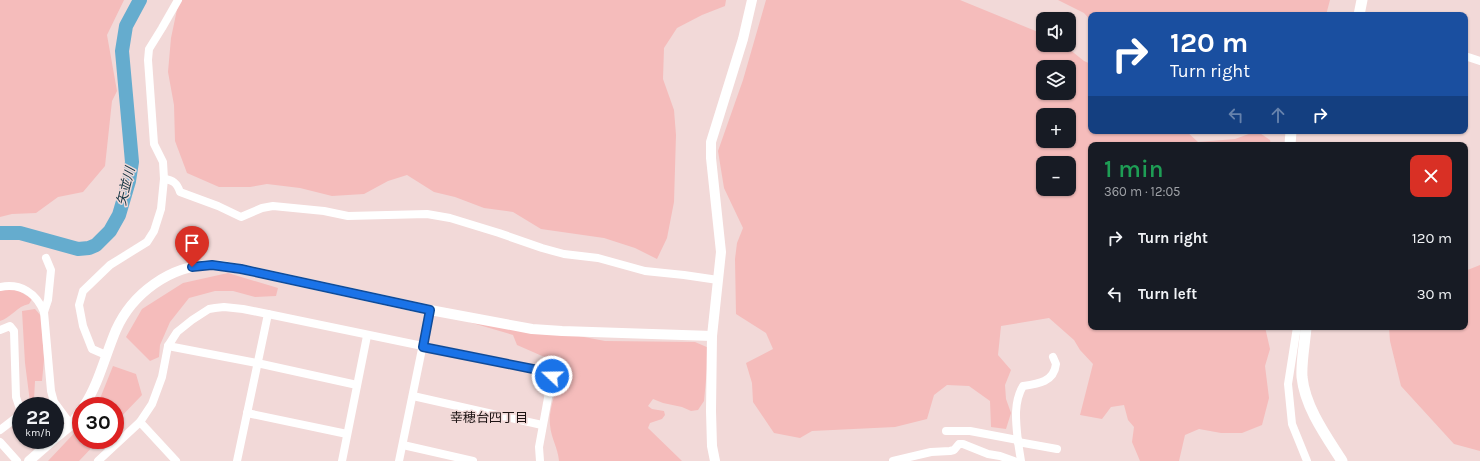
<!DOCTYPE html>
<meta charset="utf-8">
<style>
body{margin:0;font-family:Karla,"Noto Sans JP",sans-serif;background:#242831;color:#f1f3f6;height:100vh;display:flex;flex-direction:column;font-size:15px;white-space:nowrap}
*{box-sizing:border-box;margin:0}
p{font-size:13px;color:#9ea1a6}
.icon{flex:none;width:22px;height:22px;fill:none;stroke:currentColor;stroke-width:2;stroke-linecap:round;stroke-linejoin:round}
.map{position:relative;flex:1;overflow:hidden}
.drawer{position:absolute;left:1088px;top:142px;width:380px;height:188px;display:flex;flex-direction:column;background:#171b24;border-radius:8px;box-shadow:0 1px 3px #0004}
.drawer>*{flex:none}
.guide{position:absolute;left:1088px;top:12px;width:380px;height:122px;border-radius:8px;box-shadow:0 1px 3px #0004;background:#1a4fa0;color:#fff;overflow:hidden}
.buttons{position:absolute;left:1036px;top:12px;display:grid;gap:8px}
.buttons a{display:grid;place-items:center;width:40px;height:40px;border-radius:8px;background:#171b24;box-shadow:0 1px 3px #0004;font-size:20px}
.speed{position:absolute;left:12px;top:397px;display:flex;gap:8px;font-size:20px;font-weight:700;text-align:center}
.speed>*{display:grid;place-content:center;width:52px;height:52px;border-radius:50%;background:#171b24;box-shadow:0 1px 3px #0004;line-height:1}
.speed small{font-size:10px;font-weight:400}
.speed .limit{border:6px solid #d22;background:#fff;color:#111}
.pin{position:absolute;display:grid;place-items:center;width:34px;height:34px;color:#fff;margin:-41px -17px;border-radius:50% 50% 50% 0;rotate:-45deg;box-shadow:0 0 4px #0007}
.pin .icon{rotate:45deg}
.me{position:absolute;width:44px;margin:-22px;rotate:291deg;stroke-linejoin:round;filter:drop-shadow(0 0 3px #0008)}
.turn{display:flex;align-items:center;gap:14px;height:84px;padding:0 16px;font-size:18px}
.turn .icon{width:52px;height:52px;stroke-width:2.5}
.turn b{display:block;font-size:28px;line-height:34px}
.lanes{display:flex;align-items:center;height:38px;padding:0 16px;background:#0003;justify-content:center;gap:20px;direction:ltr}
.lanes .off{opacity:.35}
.round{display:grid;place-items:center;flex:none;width:42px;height:42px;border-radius:8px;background:#242831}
.summary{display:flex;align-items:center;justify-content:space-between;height:68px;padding:0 16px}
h1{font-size:24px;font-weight:600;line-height:30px;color:#1e9e55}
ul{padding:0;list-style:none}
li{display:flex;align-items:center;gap:12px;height:56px;padding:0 16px}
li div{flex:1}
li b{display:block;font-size:15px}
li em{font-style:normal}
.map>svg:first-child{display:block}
.green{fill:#f5bcbb;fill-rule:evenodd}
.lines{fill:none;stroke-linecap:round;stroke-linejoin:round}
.river{stroke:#65acce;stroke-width:14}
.minor{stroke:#fff;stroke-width:8}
.tertiary{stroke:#fff;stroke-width:10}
.secondary{stroke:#fff;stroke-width:11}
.route-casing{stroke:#114b97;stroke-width:10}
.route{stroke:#1a73e8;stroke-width:7}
.labels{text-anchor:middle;stroke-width:3;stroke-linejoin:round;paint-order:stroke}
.water-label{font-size:13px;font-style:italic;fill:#133443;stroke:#f2d9d8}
.neighbourhood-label{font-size:13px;fill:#1c1313;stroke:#f2d9d8}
</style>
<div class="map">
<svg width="1480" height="461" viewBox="0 0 1480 461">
<rect width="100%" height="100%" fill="#f2d9d8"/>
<g class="green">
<polygon points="0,0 124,0 107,35 117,91 112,101 105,166 83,192 58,197 36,213 12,214 0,217"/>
<polygon points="179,0 726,0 725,6 702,15 677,28 664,48 663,79 674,110 676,135 674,202 667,238 657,259 635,248 604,238 541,229 513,212 484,208 455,197 434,192 407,175 388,181 364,194 332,196 300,188 267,184 250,187 219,187 187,173 175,141 174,105 168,72 171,38"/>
<path d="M766,0H960L1043,34V45H1064L1084,61L1091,64V131H1186L1198,142L1235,139L1257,131L1270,140L1271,145H1091V327H1265L1270,349L1265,366L1269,398L1262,425L1242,433H1221L1199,429L1185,435L1179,461H1140L1132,442L1134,427L1128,420L1124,405L1111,407L1102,419L1080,415L1093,364L1080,350L1074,340L1049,318L1001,326L998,355L1011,370L1005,385L1006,399L1011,413L1006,429L991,427L990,401L969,386L947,385L934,395L927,419L895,427L812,431L800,438L774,433L753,402L752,383L746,363L773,349L766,333L736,314L735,259L737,243L743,228L724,188L718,151L743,80ZM1043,67H1069V93H1043ZM1043,115H1069V141H1043ZM1043,163H1069V189H1043Z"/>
<polygon points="1058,0 1330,0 1326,15 1091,15 1091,21 1084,13"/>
<polygon points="1480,265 1480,451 1454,444 1401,386 1390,341 1389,327 1465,327 1465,271"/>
<polygon points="228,273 278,288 276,296 255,297 233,291 215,291 189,298 170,322 160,345 159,357 150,361 126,337 142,309 183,283"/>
<path d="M6,283L32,299L29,304C17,306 11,318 0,321V284Z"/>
<polygon points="35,309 41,316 44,360 42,381 35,381 34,400 30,402 25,363 22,311"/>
<path d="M453,312L605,341L695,342L709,348L704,401L698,410L691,411L682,407L663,403L653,399L648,406L652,409L664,411L665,415L662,419L650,423L648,428L682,461H559C558,448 551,438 550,425C548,409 559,381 565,366L517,345L513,335L455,318Z"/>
<polygon points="113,366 136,374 142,395 115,423 115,406 97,406"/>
<polygon points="81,426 81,440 99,440 79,461 48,461"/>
</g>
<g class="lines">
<polyline class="river" points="0,233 20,233 78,249 89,248 96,245 110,231 119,215 129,181 132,162 122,51 126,26 140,0"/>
<g class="minor">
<polyline points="1465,56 1480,61"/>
<path d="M164,179C173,180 177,183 180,192L218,206L241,217L262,208L273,206L324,211L348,216L427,214L450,218L499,233L542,248L564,254L598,258L645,271L684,275L718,280"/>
<path d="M0,287C21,283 36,293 44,312L51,391L54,402L71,425"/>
<polyline points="44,312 48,300 51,270 46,258"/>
<polyline points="1297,327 1288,384 1292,424 1307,461"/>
<polyline points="0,330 10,326 14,331 16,397 21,412"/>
<polyline points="168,346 257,363 357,385"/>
<polyline points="106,355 92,349 83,326 79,305 83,291 110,265 147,242 154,231 161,209 164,179 163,162 154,144 148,60 149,49 162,28 178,0"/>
<polyline points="413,396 542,425"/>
<polyline points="247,413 347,434"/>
<polyline points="140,422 176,461"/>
<polyline points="0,430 21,414"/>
<polyline points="946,431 970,431 1018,440"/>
<polyline points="0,442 17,461"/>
<path d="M1018,442C1016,423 1013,403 1023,386C1038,384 1054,382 1056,364L1053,357"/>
<polyline points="403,445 473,461"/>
<polyline points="98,461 140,422 152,404 162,377 168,346 177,332 192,320 209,309 215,308 224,307 243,309 268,314 548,372 552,376 539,447 540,461"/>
<polyline points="237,461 268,314"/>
<polyline points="342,461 367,336"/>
<polyline points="399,461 430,310"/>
<polyline points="893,461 931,452 950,451 954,450 959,444 963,444 988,454 1000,456 1014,461"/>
<polyline points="1021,461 1018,442 1057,449"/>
</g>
<g class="tertiary">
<path d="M84,406C99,383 105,356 116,330C132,294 170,265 211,265C221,265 232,268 241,269L430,310L532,329L562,331L712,336"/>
<polyline points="55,438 71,425 81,410"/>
<polyline points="29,461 53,440"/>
<polyline points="715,461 712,446 711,411 712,336 721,252 711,158 711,142 743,39 752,0"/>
</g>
<g class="secondary">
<polyline points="1359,15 1362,0"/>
<polyline points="1290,145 1291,131"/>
<path d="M1306,327C1305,343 1301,361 1302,377C1305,407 1326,436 1342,461"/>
</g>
</g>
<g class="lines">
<defs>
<polyline id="route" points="192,267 212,265 241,269 430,310 423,347 548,372 552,376"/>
</defs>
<use href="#route" class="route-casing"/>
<use href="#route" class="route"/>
</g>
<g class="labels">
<g class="water-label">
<text transform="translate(125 186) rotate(-76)" y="5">矢並川</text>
</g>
<g class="neighbourhood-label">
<text x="489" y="422">幸穂台四丁目</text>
</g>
</g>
</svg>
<div class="buttons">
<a><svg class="icon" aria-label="sound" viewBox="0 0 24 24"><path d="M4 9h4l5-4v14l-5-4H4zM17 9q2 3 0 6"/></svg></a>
<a><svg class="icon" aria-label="layers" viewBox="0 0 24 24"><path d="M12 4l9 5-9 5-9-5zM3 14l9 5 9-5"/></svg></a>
<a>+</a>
<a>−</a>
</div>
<div class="speed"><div>22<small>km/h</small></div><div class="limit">30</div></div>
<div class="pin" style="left:192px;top:267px;background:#d93025"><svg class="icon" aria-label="arrive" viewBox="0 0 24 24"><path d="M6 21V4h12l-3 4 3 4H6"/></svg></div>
<svg class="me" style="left:552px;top:376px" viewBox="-20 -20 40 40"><circle r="17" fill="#1a73e8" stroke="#fff" stroke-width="3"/><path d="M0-11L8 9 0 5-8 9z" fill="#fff"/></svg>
<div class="guide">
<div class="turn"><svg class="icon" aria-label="right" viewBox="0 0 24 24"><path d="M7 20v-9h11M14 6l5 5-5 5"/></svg><div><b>120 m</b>Turn right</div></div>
<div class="lanes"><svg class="icon off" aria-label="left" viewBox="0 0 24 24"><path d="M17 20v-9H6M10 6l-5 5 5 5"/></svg><svg class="icon off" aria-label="ahead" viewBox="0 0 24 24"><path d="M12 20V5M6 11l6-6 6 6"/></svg><svg class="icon" aria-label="right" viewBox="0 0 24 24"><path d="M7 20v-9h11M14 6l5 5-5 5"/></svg></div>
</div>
<section class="drawer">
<div class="summary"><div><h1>1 min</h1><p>360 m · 12:05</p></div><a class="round" style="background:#d93025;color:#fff"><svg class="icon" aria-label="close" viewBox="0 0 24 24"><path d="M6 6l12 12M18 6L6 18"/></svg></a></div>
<ul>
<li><svg class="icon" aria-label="right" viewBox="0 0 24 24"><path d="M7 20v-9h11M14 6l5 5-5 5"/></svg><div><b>Turn right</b></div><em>120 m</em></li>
<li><svg class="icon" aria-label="left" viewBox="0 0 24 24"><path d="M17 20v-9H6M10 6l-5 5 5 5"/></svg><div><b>Turn left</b></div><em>30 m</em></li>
</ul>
</section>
</div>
